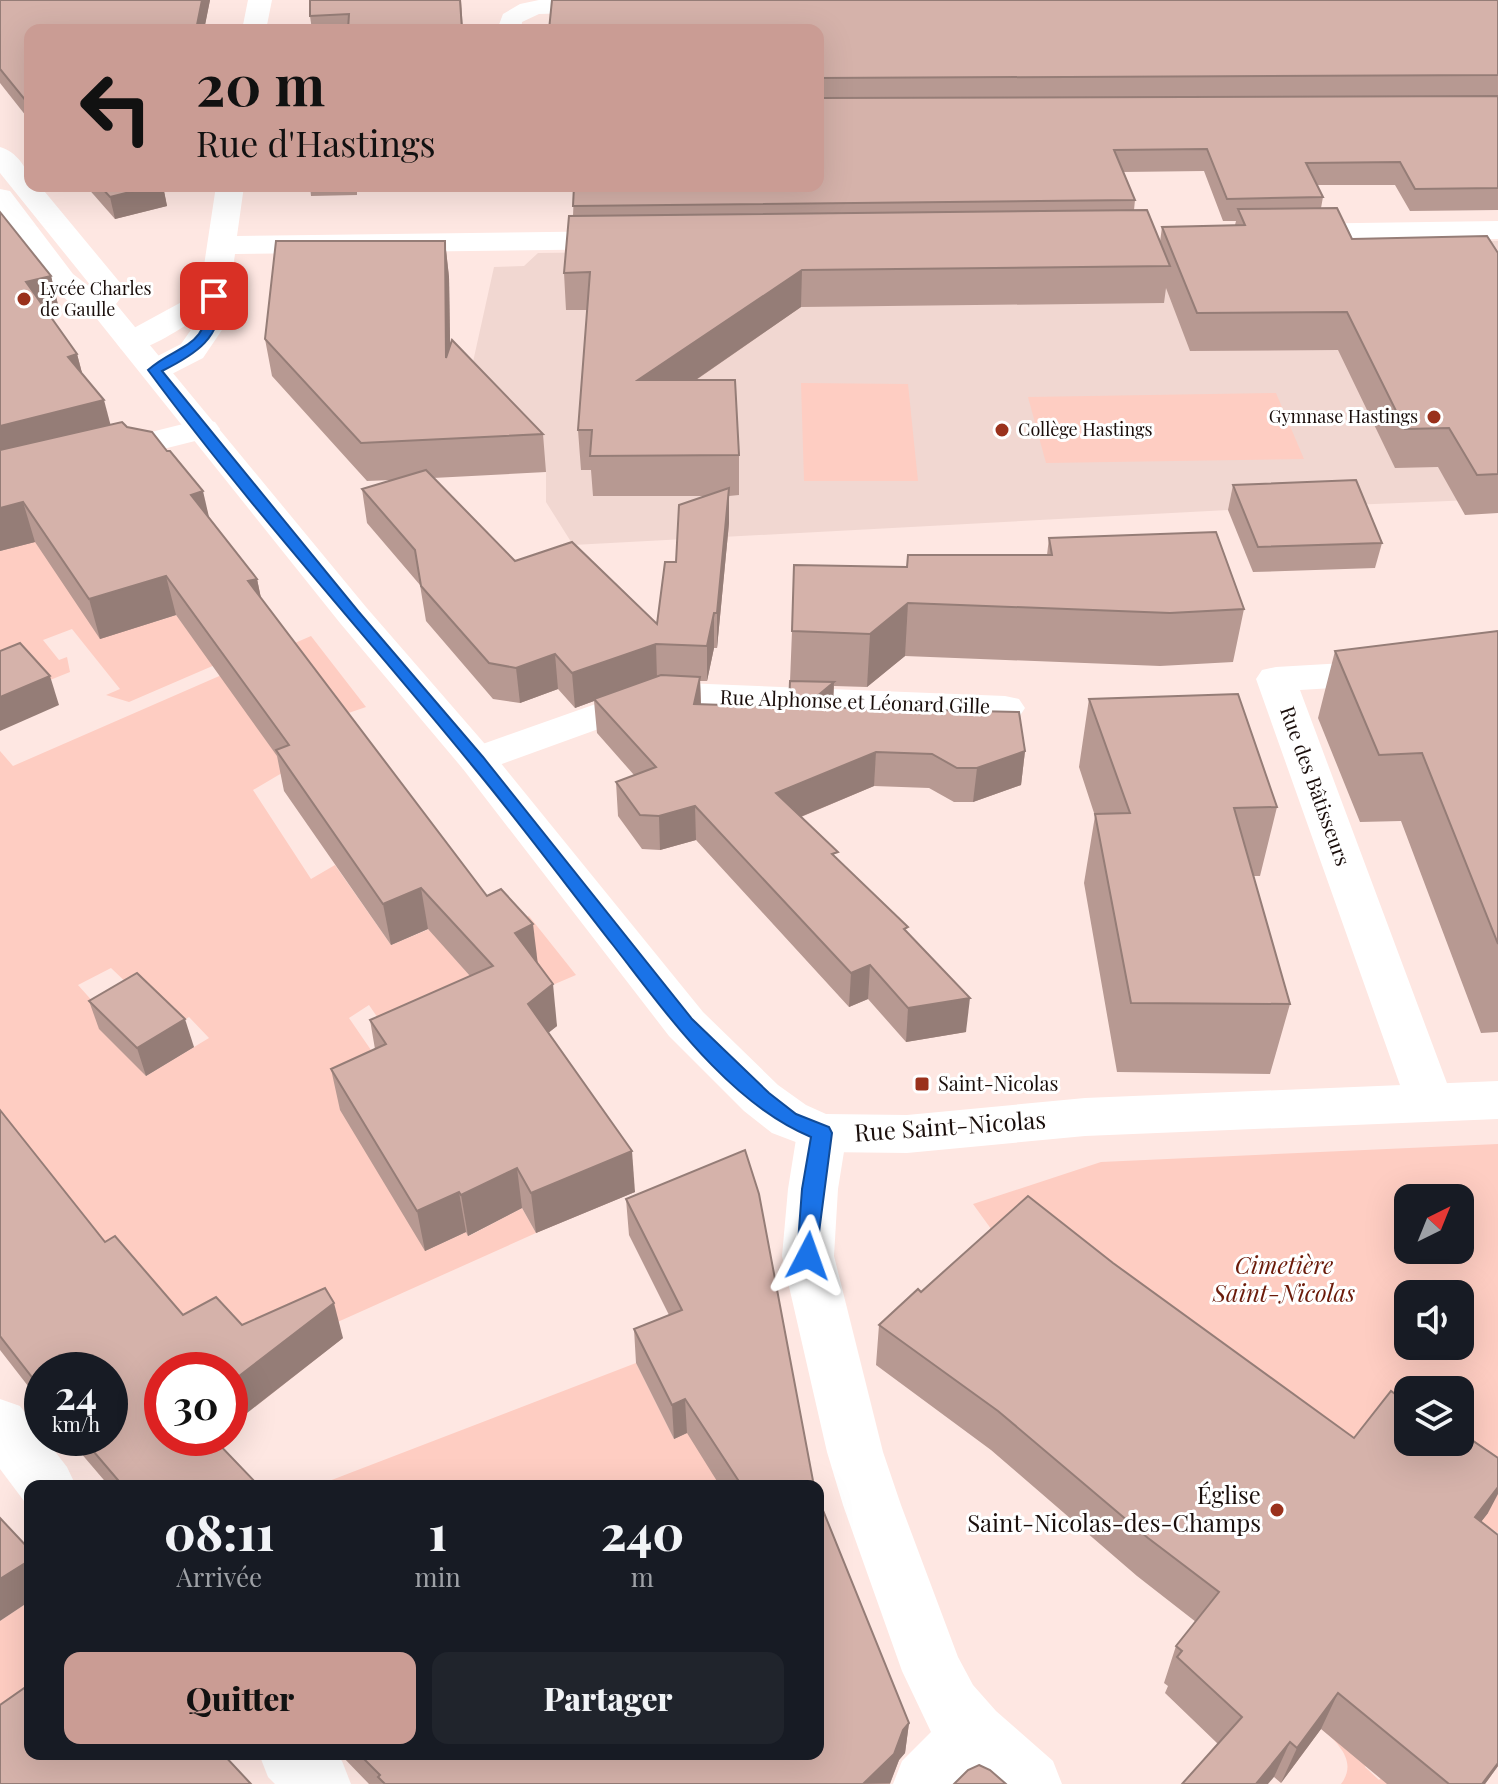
<!DOCTYPE html>
<html lang="fr">
<meta charset="utf-8">
<style>
body{margin:0;font-family:"Playfair Display",serif;background:#20242c;color:#f1f3f6;height:100vh;display:flex;flex-direction:column;font-size:30px;white-space:nowrap}
*{box-sizing:border-box;margin:0}
p{font-size:26px;color:#9ea1a6}
.icon{flex:none;width:44px;height:44px;fill:none;stroke:currentColor;stroke-width:2;stroke-linecap:round;stroke-linejoin:round}
.map{position:relative;flex:1;overflow:hidden}
.side{position:absolute;left:24px;top:1480px;width:800px;height:280px;display:flex;flex-direction:column;background:#171b24;border-radius:16px;box-shadow:0 8px 32px #0002}
.side>*{flex:none}
.hud{position:absolute;left:24px;top:24px;width:800px;height:168px;border-radius:16px;box-shadow:0 8px 32px #0002;background:#ca9c94;color:#111;overflow:hidden}
.needle{width:52px;rotate:43deg}
.controls{position:absolute;left:1394px;top:1184px;display:grid;gap:16px}
.controls a{display:grid;place-items:center;width:80px;height:80px;border-radius:16px;background:#171b24;box-shadow:0 8px 32px #0002;font-size:40px}
.speed{position:absolute;left:24px;top:1352px;display:flex;gap:16px;font-size:40px;font-weight:700;text-align:center}
.speed>*{display:grid;place-content:center;width:104px;height:104px;border-radius:50%;background:#171b24;box-shadow:0 8px 32px #0002;line-height:1}
.speed small{font-size:20px;font-weight:400}
.speed .limit{border:12px solid #d22;background:#fff;color:#111}
.pin{position:absolute;display:grid;place-items:center;width:68px;height:68px;color:#fff;margin:-34px;border-radius:16px;box-shadow:0 4px 12px #0006}
.me{position:absolute;width:88px;margin:-44px;rotate:4deg;stroke-linejoin:round;filter:drop-shadow(0 0 6px #0008)}
.turn{display:flex;align-items:center;gap:28px;height:168px;padding:0 40px;font-size:36px}
.turn .icon{width:104px;height:104px;stroke-width:2.5}
.turn b{display:block;font-size:56px;line-height:68px}
.eta{display:flex;justify-content:space-evenly;align-items:center;height:136px;text-align:center}
.eta b{font-size:48px;font-weight:800;line-height:56px}
.primary-button{display:flex;gap:16px;margin-top:auto;padding:16px 40px}
.primary-button a{flex:1;height:92px;border-radius:16px;background:#ca9c94;color:#111;font-size:32px;font-weight:800;line-height:92px;text-align:center}
.primary-button a+a{background:#20242c;color:#f1f3f6}
.map>svg:first-child{display:block}
.built{fill:#f1d7d1}
.green{fill:#fecdc2;fill-rule:evenodd}
.lines{fill:none;stroke-linecap:round;stroke-linejoin:round}
.minor{fill:#fff;fill-rule:evenodd}
.tertiary{fill:#fff;fill-rule:evenodd}
.wall{fill:#b79992;fill-rule:evenodd}
.shaded-wall{fill:#957d77}
.building{fill:#d5b2aa;stroke:#957d77;stroke-width:2}
.route{fill:#1a73e8;stroke:#114b97;stroke-width:2}
.poi-dot{fill:#9a311c;stroke:#fff;stroke-width:3}
.labels{text-anchor:middle;stroke-width:6;stroke-linejoin:round;paint-order:stroke}
.far-poi-label{font-size:18px;fill:#1a0e0b;stroke:#fff;text-anchor:start}
.street-label{font-size:20px;fill:#1a0e0b;stroke:#fff}
.poi-label{font-size:20px;fill:#1a0e0b;stroke:#fff;text-anchor:start}
.near-street-label{font-size:24px;fill:#1a0e0b;stroke:#fff}
.near-park-label{font-size:24px;font-style:italic;fill:#6b1b0a;stroke:#fff}
.near-poi-label{font-size:24px;fill:#1a0e0b;stroke:#fff;text-anchor:end}
</style>
<div class="map">
<svg width="1498" height="1784" viewBox="0 0 1498 1784">
<rect width="100%" height="100%" fill="#fee7e2"/>
<polygon class="built" points="1498,241 1498,499 1228,510 573,545 546,502 546,472 467,389 494,267 524,266 538,253"/>
<g class="green">
<polygon points="801,383 908,384 918,481 804,481"/>
<polygon points="1276,393 1304,459 1046,463 1028,397"/>
<polygon points="43,539 67,589 154,622 176,615 196,642 280,637 129,702 106,695 120,689 72,629 43,640 59,660 67,657 70,672 40,684 0,684 0,551"/>
<path d="M311,636L366,707L331,719L287,770L253,790L311,879L335,865L391,945L453,919L451,954L484,992L504,928L529,916L576,975L475,1018L425,1251L466,1232L469,1236L522,1208L536,1233L253,1360L227,1332L139,1381L0,1124V751L13,766ZM111,968L173,1027L189,1017L209,1038L146,1076L111,1022L78,985ZM369,1005L395,1043L373,1053L349,1018Z"/>
<path d="M1498,1144V1533L1481,1522L1488,1513L1344,1483L1007,1251L973,1204L1101,1162ZM1408,1198H1460V1250H1408ZM1408,1294H1460V1346H1408ZM1408,1390H1460V1442H1408Z"/>
<polygon points="636,1363 674,1439 788,1385 800,1443 717,1486 316,1486"/>
<polygon points="30,1601 30,1737 0,1758 0,1621"/>
<path d="M1322,1729L1370,1760L1365,1767L1379,1780L1386,1773L1399,1784H1341C1358,1762 1338,1743 1322,1729Z"/>
</g>
<g class="lines">
<g class="minor">
<polygon points="248,0 272,0 266,30 242,30"/>
<polygon points="539,0 618,0 622,5 618,10 610,12 539,14 522,22 521,30 497,30 503,14 520,4"/>
<path d="M216,186H244L237,236L628,231L638,234L642,240L638,246L628,249L235,254L229,296L230,318L203,358L166,377L155,380L144,377L139,370L144,363L181,344L200,317C177,329 147,355 121,349L116,342L121,335L200,292Z"/>
<polygon points="1498,221 1498,239 1288,242 1278,239 1274,233 1278,227 1288,224"/>
<polygon points="203,419 215,422 220,429 215,436 0,490 0,470"/>
<polygon points="1498,654 1498,678 1300,690 1454,1102 1447,1115 1430,1121 1413,1115 1406,1102 1256,679 1262,670 1276,667"/>
<polygon points="658,682 1005,696 1019,699 1025,708 1019,717 1005,720 662,706 477,773 463,769 457,760 463,751"/>
<polygon points="822,1114 840,1119 847,1133 838,1189 834,1256 883,1452 901,1505 958,1657 973,1685 996,1711 1053,1761 1062,1784 982,1784 976,1778 969,1784 893,1784 902,1761 931,1732 902,1671 843,1505 827,1452 782,1256 788,1189 797,1133 804,1119"/>
<polygon points="0,1399 20,1406 67,1467 76,1486 30,1486 30,1506 27,1505 0,1469"/>
<polygon points="259,1754 335,1754 342,1761 351,1784 275,1784 268,1777"/>
</g>
<path class="tertiary" d="M0,147C16,151 30,170 30,186H40L122,285L126,291L116,304L366,607L491,751L703,1012L778,1085L806,1105L826,1114L907,1115L1085,1098L1498,1081V1119L1085,1136L907,1153L822,1152L772,1133L744,1111L669,1036L463,769L340,623L93,314L68,301L51,286L0,216V189L10,191L73,274L95,291L0,173Z"/>
</g>
<g class="wall">
<polygon points="0,0 210,0 204,30 30,30 30,121 0,83"/>
<polygon points="461,0 463,30 312,30 310,16"/>
<path d="M552,0H1498V210L1410,211L1395,185H1317L1323,197L1321,208L1352,239L1498,253V513L1465,515L1438,467L1395,468L1338,350L1190,351L1166,288L1164,303L801,307L696,380L739,455V495L729,496V523L717,648H714L707,681H700L701,704L789,707L792,631L907,567L908,555H1047L1049,538L1244,609L1233,662L1160,666L905,656L867,687L834,686L833,707L1025,751L1021,785L973,802H954L929,788L874,786L801,817L837,859L908,933L966,1032L906,1042L868,999L849,1007L696,840L660,850L642,849L618,816L616,782L634,775L597,733L594,701L575,708L558,689L520,703L493,699L426,621L420,585L367,523L362,489L392,480L367,481L272,376L265,339L445,241L449,277L450,346L543,434L546,472L433,478L515,561L657,624L676,562L707,496H593L591,470H581L578,430L587,310H566L564,273L573,216L574,191L508,192L507,186H818ZM1204,171L1223,221H1236L1235,225L1162,227L1160,242L1134,210L1135,200L1123,172Z"/>
<polygon points="86,186 163,186 167,206 115,219"/>
<polygon points="310,186 392,186 391,187 357,189 357,195 311,196"/>
<polygon points="0,212 51,276 60,313 49,315 77,354 82,373 110,424 209,518 257,579 261,598 538,964 557,1026 548,1033 635,1192 536,1233 522,1208 468,1236 466,1232 425,1251 340,1110 331,1069 375,1049 370,1020 470,976 428,929 391,945 284,791 277,756 176,615 100,639 35,542 0,551"/>
<polygon points="1233,485 1382,543 1375,568 1253,572 1228,510"/>
<polygon points="1498,631 1498,1032 1481,1033 1401,821 1360,822 1318,718 1335,651"/>
<polygon points="1089,699 1277,807 1260,876 1253,876 1290,1004 1270,1074 1117,1072 1084,883 1095,816 1079,767"/>
<polygon points="89,1001 194,1047 146,1076 99,1029"/>
<polygon points="0,1110 105,1242 183,1315 242,1325 343,1338 214,1439 259,1486 109,1486 68,1438 110,1438 42,1370 42,1404 0,1350"/>
<polygon points="626,1199 814,1486 720,1486 687,1433 674,1439 636,1363 634,1329 669,1315 629,1235"/>
<polygon points="1113,1263 1354,1438 1488,1513 1481,1522 1498,1535 1498,1766 1485,1784 1387,1784 1321,1729 1281,1783 1274,1777 1218,1744 1165,1693 1168,1686 1164,1683 1176,1646 1196,1622 1137,1576 991,1450 876,1365 879,1325 921,1292"/>
<polygon points="909,1723 905,1753 899,1760 890,1784 369,1784 340,1754 818,1754"/>
</g>
<g class="shaded-wall">
<polygon points="202,0 210,0 204,30 196,30"/>
<polygon points="154,186 163,186 167,206 115,219 110,197"/>
<polygon points="445,241 449,277 451,396 446,358"/>
<polygon points="802,270 801,307 639,419 638,380"/>
<polygon points="51,276 60,313 36,318 26,282"/>
<polygon points="77,354 87,392 68,357"/>
<polygon points="104,400 114,438 0,467 0,426"/>
<polygon points="729,488 729,523 717,648 717,613"/>
<polygon points="203,491 212,530 191,495"/>
<polygon points="23,502 35,542 0,551 0,508"/>
<polygon points="166,576 176,615 100,639 89,599"/>
<polygon points="257,579 265,618 248,581"/>
<polygon points="908,603 905,656 867,687 870,634"/>
<polygon points="714,613 714,648 707,681 707,646"/>
<polygon points="656,644 657,679 594,699 594,701 575,708 572,673"/>
<polygon points="555,654 558,689 520,703 516,668"/>
<polygon points="50,676 59,705 0,731 0,697"/>
<polygon points="700,677 701,711 694,704"/>
<polygon points="834,682 832,716 804,707"/>
<polygon points="1025,751 1021,785 973,802 977,768"/>
<polygon points="876,752 874,786 776,827 776,793"/>
<polygon points="695,806 696,840 660,850 659,816"/>
<polygon points="421,888 428,929 391,945 383,904"/>
<polygon points="533,924 538,965 515,933"/>
<polygon points="870,965 868,999 849,1007 851,973"/>
<polygon points="553,984 557,1026 533,1045 528,1004"/>
<polygon points="970,998 966,1032 906,1042 908,1008"/>
<polygon points="185,1019 194,1047 146,1076 137,1048"/>
<polygon points="632,1151 635,1192 536,1233 531,1193"/>
<polygon points="517,1168 522,1208 468,1236 461,1195"/>
<polygon points="459,1192 466,1232 425,1251 417,1211"/>
<polygon points="334,1303 343,1338 230,1426 230,1383"/>
<polygon points="685,1399 687,1433 674,1439 672,1405"/>
<polygon points="1498,1487 1498,1494 1488,1513 1455,1555 1475,1517"/>
<polygon points="30,1560 30,1601 0,1621 0,1579"/>
<polygon points="1338,1693 1321,1729 1281,1783 1297,1748"/>
<polygon points="909,1723 905,1753 899,1760 890,1783 863,1784 903,1730"/>
<polygon points="1290,1742 1274,1777 1268,1784 1256,1784"/>
<polygon points="1498,1763 1498,1766 1485,1784 1482,1784"/>
</g>
<g class="building">
<polygon points="0,0 202,0 196,30 30,30 30,106 0,69"/>
<polygon points="310,0 460,0 462,30 348,30 349,14 310,16"/>
<polygon points="552,0 1498,0 1498,75 818,78 818,30 549,30"/>
<polygon points="1498,96 1498,188 1415,189 1400,162 1306,163 1323,197 1227,199 1207,149 1114,150 1135,200 573,206 574,186 818,186 818,98"/>
<polygon points="100,186 154,186 110,197"/>
<polygon points="1337,208 1352,239 1487,236 1498,253 1498,474 1477,475 1449,428 1405,429 1347,312 1197,313 1162,227 1245,225 1238,209"/>
<polygon points="1147,210 1170,266 802,270 638,380 735,380 739,455 590,456 592,430 578,430 590,272 564,273 569,216"/>
<polygon points="0,212 51,276 26,282 77,354 68,357 104,400 0,426"/>
<polygon points="276,241 445,241 446,358 452,340 543,434 361,443 265,339"/>
<polygon points="122,422 127,427 152,432 167,451 170,451 203,491 191,495 257,579 248,581 487,896 501,889 533,924 515,933 553,984 528,1004 632,1151 531,1193 517,1168 461,1195 459,1192 417,1211 331,1069 386,1044 370,1020 493,966 421,888 383,904 276,750 289,745 166,576 89,599 23,502 0,508 0,450"/>
<polygon points="426,470 515,561 572,542 657,624 665,562 676,562 679,505 729,488 717,613 714,613 707,646 656,644 572,673 555,654 516,668 489,663 421,586 415,550 362,489"/>
<polygon points="1356,480 1382,543 1258,547 1233,485"/>
<polygon points="1216,532 1244,609 1170,613 908,603 870,634 792,631 794,565 907,567 908,555 1052,555 1049,538"/>
<polygon points="1498,631 1498,944 1422,753 1379,755 1335,651"/>
<polygon points="20,643 50,676 0,697 0,651"/>
<polygon points="661,675 700,677 694,704 789,707 790,681 834,682 804,707 1019,712 1025,751 977,768 957,768 932,754 876,752 776,793 838,852 832,854 908,927 904,929 970,998 908,1008 870,965 851,973 695,806 659,816 640,815 616,782 656,767 594,699"/>
<polygon points="1238,694 1277,807 1234,808 1290,1004 1131,1003 1095,814 1130,813 1089,699"/>
<polygon points="137,973 185,1019 137,1048 89,1001"/>
<polygon points="0,1110 105,1242 115,1236 183,1315 216,1297 242,1325 325,1288 334,1303 230,1383 230,1370 162,1370 162,1438 213,1438 259,1486 123,1486 82,1438 110,1438 110,1370 42,1370 42,1390 0,1336"/>
<polygon points="745,1150 759,1194 814,1486 742,1486 685,1399 672,1405 634,1329 682,1310 626,1199"/>
<polygon points="1028,1196 1113,1263 1354,1438 1391,1391 1399,1397 1403,1393 1408,1397 1408,1442 1460,1442 1460,1432 1498,1458 1498,1487 1475,1517 1498,1535 1498,1763 1482,1784 1449,1784 1338,1693 1297,1748 1290,1742 1256,1784 1182,1784 1242,1717 1177,1657 1182,1651 1176,1646 1219,1592 1148,1538 998,1411 879,1325 918,1289 921,1292"/>
<polygon points="818,1498 909,1723 903,1730 894,1754 863,1784 385,1784 378,1777 380,1775 359,1754 818,1754"/>
<polygon points="0,1518 30,1550 30,1560 0,1579"/>
<polygon points="30,1684 30,1754 223,1754 251,1784 0,1784 0,1705"/>
<polygon points="979,1765 990,1770 1006,1784 954,1784 968,1770"/>
</g>
<path class="route" d="M214,292L221,296C222,338 196,354 162,371L358,611L483,757L692,1019L769,1093L796,1114L829,1127L832,1133L815,1263L808,1265L800,1263L797,1256L802,1189L811,1137C729,1103 667,1014 613,945C566,885 520,823 471,764C364,633 249,507 148,370C178,343 209,350 208,296Z"/>
<g class="poi-dot">
<circle cx="24" cy="299" r="8"/>
<circle cx="1434" cy="417" r="8"/>
<circle cx="1002" cy="430" r="8"/>
<rect x="914" y="1076" width="16" height="16" rx="4"/>
<circle cx="1277" cy="1510" r="8"/>
</g>
<g class="labels">
<g class="far-poi-label">
<text x="40" y="295">Lycée Charles<tspan x="40" dy="21">de Gaulle</tspan></text>
<text x="1418" y="423" text-anchor="end">Gymnase Hastings</text>
<text x="1018" y="436">Collège Hastings</text>
</g>
<g class="street-label">
<text transform="translate(855 702) rotate(2)" y="7">Rue Alphonse et Léonard Gille</text>
<text transform="translate(1315 786) rotate(70)" y="7">Rue des Bâtisseurs</text>
</g>
<g class="poi-label">
<text x="938" y="1091">Saint-Nicolas</text>
</g>
<g class="near-street-label">
<text transform="translate(950 1127) rotate(-4)" y="8">Rue Saint-Nicolas</text>
</g>
<g class="near-park-label">
<text x="1284" y="1274">Cimetière<tspan x="1284" dy="28">Saint-Nicolas</tspan></text>
</g>
<g class="near-poi-label">
<text x="1261" y="1504">Église<tspan x="1261" dy="28">Saint-Nicolas-des-Champs</tspan></text>
</g>
</g>
</svg>
<div class="controls">
<a><svg class="needle" viewBox="-14 -14 28 28"><path d="M0-13l5 13h-10z" fill="#e53935"/><path d="M0 13l5-13h-10z" fill="#9ea1a6"/></svg></a>
<a><svg class="icon" aria-label="sound" viewBox="0 0 24 24"><path d="M4 9h4l5-4v14l-5-4H4zM17 9q2 3 0 6"/></svg></a>
<a><svg class="icon" aria-label="layers" viewBox="0 0 24 24"><path d="M12 4l9 5-9 5-9-5zM3 14l9 5 9-5"/></svg></a>
</div>
<div class="speed"><div>24<small>km/h</small></div><div class="limit">30</div></div>
<div class="pin" style="left:214px;top:296px;background:#d93025"><svg class="icon" aria-label="arrive" viewBox="0 0 24 24"><path d="M6 21V4h12l-3 4 3 4H6"/></svg></div>
<svg class="me" style="left:808px;top:1256px" viewBox="-20 -20 40 40"><path d="M0-17L14 15 0 8-14 15z" fill="#1a73e8" stroke="#fff" stroke-width="4"/></svg>
<div class="hud">
<div class="turn"><svg class="icon" aria-label="left" viewBox="0 0 24 24"><path d="M17 20v-9H6M10 6l-5 5 5 5"/></svg><div><b>20 m</b>Rue d'Hastings</div></div>
</div>
<section class="side">
<div class="eta">
<div><b>08:11</b><p>Arrivée</p></div>
<div><b>1</b><p>min</p></div>
<div><b>240</b><p>m</p></div>
</div>
<div class="primary-button"><a>Quitter</a><a>Partager</a></div>
</section>
</div>
